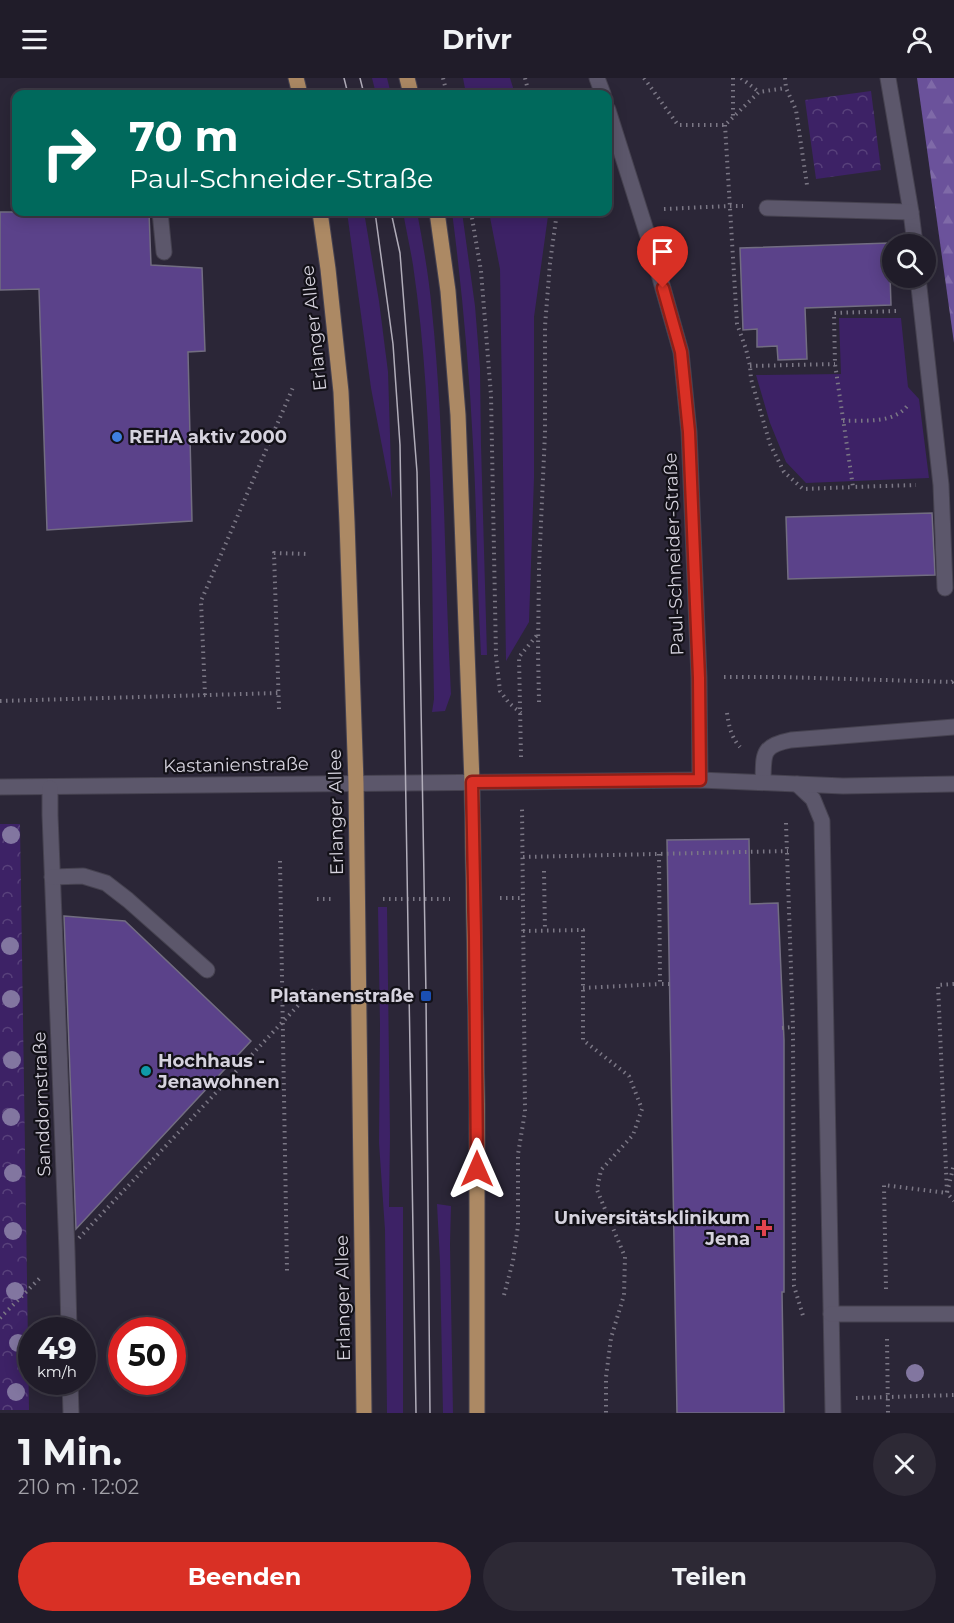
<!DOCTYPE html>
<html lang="de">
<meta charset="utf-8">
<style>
body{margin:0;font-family:Montserrat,sans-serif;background:#2d2935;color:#f1f3f6;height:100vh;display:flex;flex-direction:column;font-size:22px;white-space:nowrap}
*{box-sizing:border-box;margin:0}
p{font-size:20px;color:#a2a1a8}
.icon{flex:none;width:33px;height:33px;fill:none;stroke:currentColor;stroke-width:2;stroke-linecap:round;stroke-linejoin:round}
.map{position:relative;height:1335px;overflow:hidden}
.sheet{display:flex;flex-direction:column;background:#201c29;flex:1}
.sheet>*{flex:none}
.guide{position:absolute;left:12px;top:12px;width:600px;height:126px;border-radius:12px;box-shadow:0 3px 15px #0003,0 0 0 2px #3d3a46;background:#00695c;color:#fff;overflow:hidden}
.tools{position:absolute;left:882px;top:156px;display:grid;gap:12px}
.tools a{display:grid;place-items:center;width:54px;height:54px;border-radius:50%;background:#201c29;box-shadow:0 3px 15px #0003,0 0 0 2px #3d3a46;font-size:30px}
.speed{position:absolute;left:18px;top:1239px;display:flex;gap:12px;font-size:30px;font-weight:700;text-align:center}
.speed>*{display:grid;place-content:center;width:78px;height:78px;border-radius:50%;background:#201c29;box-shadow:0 3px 15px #0003,0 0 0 2px #3d3a46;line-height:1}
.speed small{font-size:15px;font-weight:400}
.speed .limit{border:9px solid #d22;background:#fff;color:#111}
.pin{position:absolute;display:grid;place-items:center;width:51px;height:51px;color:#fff;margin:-62px -26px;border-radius:50% 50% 50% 0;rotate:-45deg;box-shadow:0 0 6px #0007}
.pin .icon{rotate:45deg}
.me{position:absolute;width:66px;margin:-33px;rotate:0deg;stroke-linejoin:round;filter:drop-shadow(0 0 4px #0008)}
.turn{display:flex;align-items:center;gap:21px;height:126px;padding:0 18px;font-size:27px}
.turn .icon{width:78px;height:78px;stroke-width:2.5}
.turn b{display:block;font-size:42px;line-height:51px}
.round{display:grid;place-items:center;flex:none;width:63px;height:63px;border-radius:32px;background:#2d2935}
.overview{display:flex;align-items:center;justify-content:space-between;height:102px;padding:0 18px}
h1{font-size:36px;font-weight:700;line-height:45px}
.button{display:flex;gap:12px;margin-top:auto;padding:12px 18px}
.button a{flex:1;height:69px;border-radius:36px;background:#d93025;color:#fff;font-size:24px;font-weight:700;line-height:69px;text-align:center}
.button a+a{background:#2d2935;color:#f1f3f6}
header{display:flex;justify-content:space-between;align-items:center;height:78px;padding:0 18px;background:#201c29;font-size:27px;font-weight:700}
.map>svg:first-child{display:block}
.green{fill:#3d2266}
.forest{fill:url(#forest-firs)}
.park{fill:url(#park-crowns)}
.building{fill:#5b428a;stroke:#726d81;stroke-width:1.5}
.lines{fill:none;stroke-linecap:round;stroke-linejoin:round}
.minor-casing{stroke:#464250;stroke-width:17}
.major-casing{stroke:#464250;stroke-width:17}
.path{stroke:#7b7785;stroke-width:4;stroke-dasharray:1.5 4.5;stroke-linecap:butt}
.minor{stroke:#5c576b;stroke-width:15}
.major{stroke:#ac8964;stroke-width:15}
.tram{stroke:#b1adba;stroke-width:1.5}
.path-bridge{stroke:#7b7785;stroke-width:4;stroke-dasharray:1.5 4.5;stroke-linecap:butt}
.tree{fill:#8276a0}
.route-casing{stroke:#8d1f18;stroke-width:15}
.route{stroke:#d93025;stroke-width:10}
.shop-dot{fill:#3f7fe0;stroke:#131118;stroke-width:2}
.transit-dot{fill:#1a4fb4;stroke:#131118;stroke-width:2}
.culture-dot{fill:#0f9aa8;stroke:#131118;stroke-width:2}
.health-dot{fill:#e0444e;stroke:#131118;stroke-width:2}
.labels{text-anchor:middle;stroke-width:4.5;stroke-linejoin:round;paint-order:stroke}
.street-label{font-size:18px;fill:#d6d3de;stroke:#131118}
.poi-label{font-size:18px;font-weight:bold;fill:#d6d3de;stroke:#131118;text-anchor:start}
</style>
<header><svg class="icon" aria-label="menu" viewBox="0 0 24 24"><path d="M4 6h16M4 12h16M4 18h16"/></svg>Drivr<svg class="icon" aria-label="person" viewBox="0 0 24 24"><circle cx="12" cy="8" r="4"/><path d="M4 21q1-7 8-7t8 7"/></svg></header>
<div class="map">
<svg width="954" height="1335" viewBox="0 0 954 1335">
<defs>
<pattern id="forest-firs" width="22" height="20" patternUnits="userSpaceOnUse" patternTransform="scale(1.5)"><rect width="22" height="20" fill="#6b529b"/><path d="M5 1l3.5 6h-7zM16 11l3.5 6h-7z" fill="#7f6aa8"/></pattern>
<pattern id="park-crowns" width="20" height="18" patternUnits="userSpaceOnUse" patternTransform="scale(1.5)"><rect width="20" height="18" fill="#3d2266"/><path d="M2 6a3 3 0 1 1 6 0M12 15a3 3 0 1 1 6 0" fill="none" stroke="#58417b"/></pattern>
</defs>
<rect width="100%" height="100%" fill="#2b2637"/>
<g class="green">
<polygon points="372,0 387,0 391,16 376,16"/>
<polygon points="463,0 510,0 515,16 466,16"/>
<polygon points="347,134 364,134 379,223 388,294 392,421 371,310"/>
<path d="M403,134H417C423,166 429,199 432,233C445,360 444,488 451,616L445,633L432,634L434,621C431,477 434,330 413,187C410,169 406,151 403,134Z"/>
<path d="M452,134H462L475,228L480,290L481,367L487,577H481C477,507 477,436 473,366C469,288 462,211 452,134Z"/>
<polygon points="489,134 547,134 548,138 534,239 534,400 529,544 506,583 500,191"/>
<polygon points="839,240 901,240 908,309 919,321 929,400 806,405 786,384 770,345 756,297 841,296"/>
<polygon points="378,829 387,829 390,1058 389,1129 403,1129 403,1335 387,1335 385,1152 379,1065 380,947"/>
<polygon points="437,1126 451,1128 450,1166 453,1335 443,1335 440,1184"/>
</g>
<polygon class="forest" points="917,0 954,0 954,265"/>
<g class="park">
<polygon points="871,13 881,92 816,101 805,22"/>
<polygon points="0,746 20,746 29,1332 0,1332"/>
</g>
<g class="building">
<polygon points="0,134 149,134 151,187 202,190 205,273 188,274 192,443 47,452 39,211 0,212"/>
<polygon points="889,165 891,227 805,230 807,281 778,282 777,268 757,269 757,251 743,252 740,170"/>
<polygon points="932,435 935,497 788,501 786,439"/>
<polygon points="749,761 750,826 778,825 784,962 784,1214 782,1214 784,1335 677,1335 667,762"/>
<polygon points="64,838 125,843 251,963 76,1151"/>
</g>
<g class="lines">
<defs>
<g id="minor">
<polyline points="597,0 603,16"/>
<polyline points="888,0 911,134 915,166"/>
<polyline points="608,32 651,168 681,274 689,354 699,600 700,702"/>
<polyline points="767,130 911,134"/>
<polyline points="160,134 164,174"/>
<polyline points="918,200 941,407 945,510"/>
<path d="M763,704C764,677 760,668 791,662L954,649"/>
<polyline points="797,706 813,721 822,743 833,1335"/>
<polyline points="0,709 700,702 843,708 954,706"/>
<polyline points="50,710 50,737 67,1173 69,1252"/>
<polyline points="52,799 83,798 106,805 128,822 207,892"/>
<polyline points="831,1236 954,1236"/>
<polyline points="70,1304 71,1335"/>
</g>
<g id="major">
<polyline points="296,0 300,16"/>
<polyline points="407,0 411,16"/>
<polyline points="320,134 328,191 341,314 347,444 356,705 364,1335"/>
<polyline points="437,134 448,213 458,337 472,704 477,1025 477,1335"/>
</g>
</defs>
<use href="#minor" class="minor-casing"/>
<use href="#major" class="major-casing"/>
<g class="path">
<polyline points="443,0 447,16"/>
<polyline points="525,0 529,16"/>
<polyline points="644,0 678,47 725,47 759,14 786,10"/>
<polyline points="733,0 733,40"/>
<polyline points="741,0 759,14"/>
<polyline points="785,0 786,10 796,32 807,107"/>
<polyline points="725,47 737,246 746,271 750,288 751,301 770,366 784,394 803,411 853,409"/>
<polyline points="664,131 729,128 743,128"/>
<polyline points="471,134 481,193 491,317 496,578 500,613 509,625 521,635"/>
<polyline points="896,233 834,235 835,286 853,409 916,407"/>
<polyline points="750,288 835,286"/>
<path d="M843,343C864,342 893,346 907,328"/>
<polyline points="724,599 781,599 952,604 954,602"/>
<polyline points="205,617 201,523 294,307"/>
<polyline points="0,623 278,615"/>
<polyline points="539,624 538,574 539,490 545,355 545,248 550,185 557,134"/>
<polyline points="279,631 274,475 309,476"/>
<path d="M727,635C729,648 731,659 740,669"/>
<polyline points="521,679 519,579 538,556"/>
<polyline points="786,745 793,949 794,1208 804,1241"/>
<polyline points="659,776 660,906 670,906"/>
<polyline points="523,779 788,773"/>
<polyline points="280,783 287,1193"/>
<polyline points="544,793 545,853"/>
<polyline points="500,820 523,820"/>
<polyline points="317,821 333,821"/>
<polyline points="383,821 450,821"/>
<polyline points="523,853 583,852 583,962 629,998 642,1031 633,1057 601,1092 597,1112 625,1179 624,1217 611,1260 606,1299 606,1335"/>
<polyline points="954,906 938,907 947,1115 954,1123"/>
<polyline points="583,910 660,906"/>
<polyline points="308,917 317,909"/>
<polyline points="782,950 793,949"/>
<polyline points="886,1211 884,1107 947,1115 954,1086"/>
<polyline points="504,1217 513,1183 518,1148 518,1076 525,1034 522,728"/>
<polyline points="0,1240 41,1199"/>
<polyline points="887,1261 888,1335"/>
<polyline points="856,1320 954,1317"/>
</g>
<use href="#minor" class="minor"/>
<use href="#major" class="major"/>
<g class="tram">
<polyline points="344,0 348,16"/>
<polyline points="360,0 364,16"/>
<polyline points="375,134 393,266 400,367 416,1335"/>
<polyline points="391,134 400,175 417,394 426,918 430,1335"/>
</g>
<polyline class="path-bridge" points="79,1160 308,917"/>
</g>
<g class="tree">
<circle cx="11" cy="757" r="9"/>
<circle cx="10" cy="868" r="9"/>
<circle cx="11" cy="921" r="9"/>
<circle cx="12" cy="982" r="9"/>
<circle cx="11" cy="1039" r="9"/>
<circle cx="13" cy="1095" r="9"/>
<circle cx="13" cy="1153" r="9"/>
<circle cx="15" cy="1213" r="9"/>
<circle cx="18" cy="1265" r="9"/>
<circle cx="915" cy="1295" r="9"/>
<circle cx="16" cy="1314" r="9"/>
</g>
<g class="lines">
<defs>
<polyline id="route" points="477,1091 475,858 472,704 700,702 699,600 689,354 681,274 663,210"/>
</defs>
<use href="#route" class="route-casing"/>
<use href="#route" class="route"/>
</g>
<circle class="shop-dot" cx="117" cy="359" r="6"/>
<rect class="transit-dot" x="420" y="912" width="12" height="12" rx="3"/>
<circle class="culture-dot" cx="146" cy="993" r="6"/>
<path class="health-dot" d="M761 1141h6v6h6v6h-6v6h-6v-6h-6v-6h6z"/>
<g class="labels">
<g class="street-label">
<text transform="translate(314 250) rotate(-96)" y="6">Erlanger Allee</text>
<text transform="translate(674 476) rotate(-92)" y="6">Paul-Schneider-Straße</text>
<text transform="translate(236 687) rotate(-1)" y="6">Kastanienstraße</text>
<text transform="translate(336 734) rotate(-91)" y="6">Erlanger Allee</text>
<text transform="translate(42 1026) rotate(-92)" y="6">Sanddornstraße</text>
<text transform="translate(343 1220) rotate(-91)" y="6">Erlanger Allee</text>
</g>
<g class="poi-label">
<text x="129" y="365">REHA aktiv 2000</text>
<text x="414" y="924" text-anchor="end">Platanenstraße</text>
<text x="158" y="989">Hochhaus -<tspan x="158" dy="21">Jenawohnen</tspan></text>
<text x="750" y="1146" text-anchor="end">Universitätsklinikum<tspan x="750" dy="21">Jena</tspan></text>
</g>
</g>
</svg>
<div class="tools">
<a><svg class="icon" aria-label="search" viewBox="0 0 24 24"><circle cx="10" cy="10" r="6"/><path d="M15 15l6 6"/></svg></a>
</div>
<div class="speed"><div>49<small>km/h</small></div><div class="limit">50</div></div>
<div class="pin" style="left:663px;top:210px;background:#d93025"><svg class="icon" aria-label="arrive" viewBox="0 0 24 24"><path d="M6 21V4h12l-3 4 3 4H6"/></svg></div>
<svg class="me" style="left:477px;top:1091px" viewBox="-20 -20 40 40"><path d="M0-17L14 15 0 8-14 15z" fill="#d93025" stroke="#fff" stroke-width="4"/></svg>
<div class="guide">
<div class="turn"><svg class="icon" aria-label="right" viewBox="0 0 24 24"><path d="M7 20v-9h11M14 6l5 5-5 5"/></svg><div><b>70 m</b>Paul-Schneider-Straße</div></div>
</div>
</div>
<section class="sheet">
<div class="overview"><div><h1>1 Min.</h1><p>210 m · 12:02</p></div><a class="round"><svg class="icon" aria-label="close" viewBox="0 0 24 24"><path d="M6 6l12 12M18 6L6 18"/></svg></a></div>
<div class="button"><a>Beenden</a><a>Teilen</a></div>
</section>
